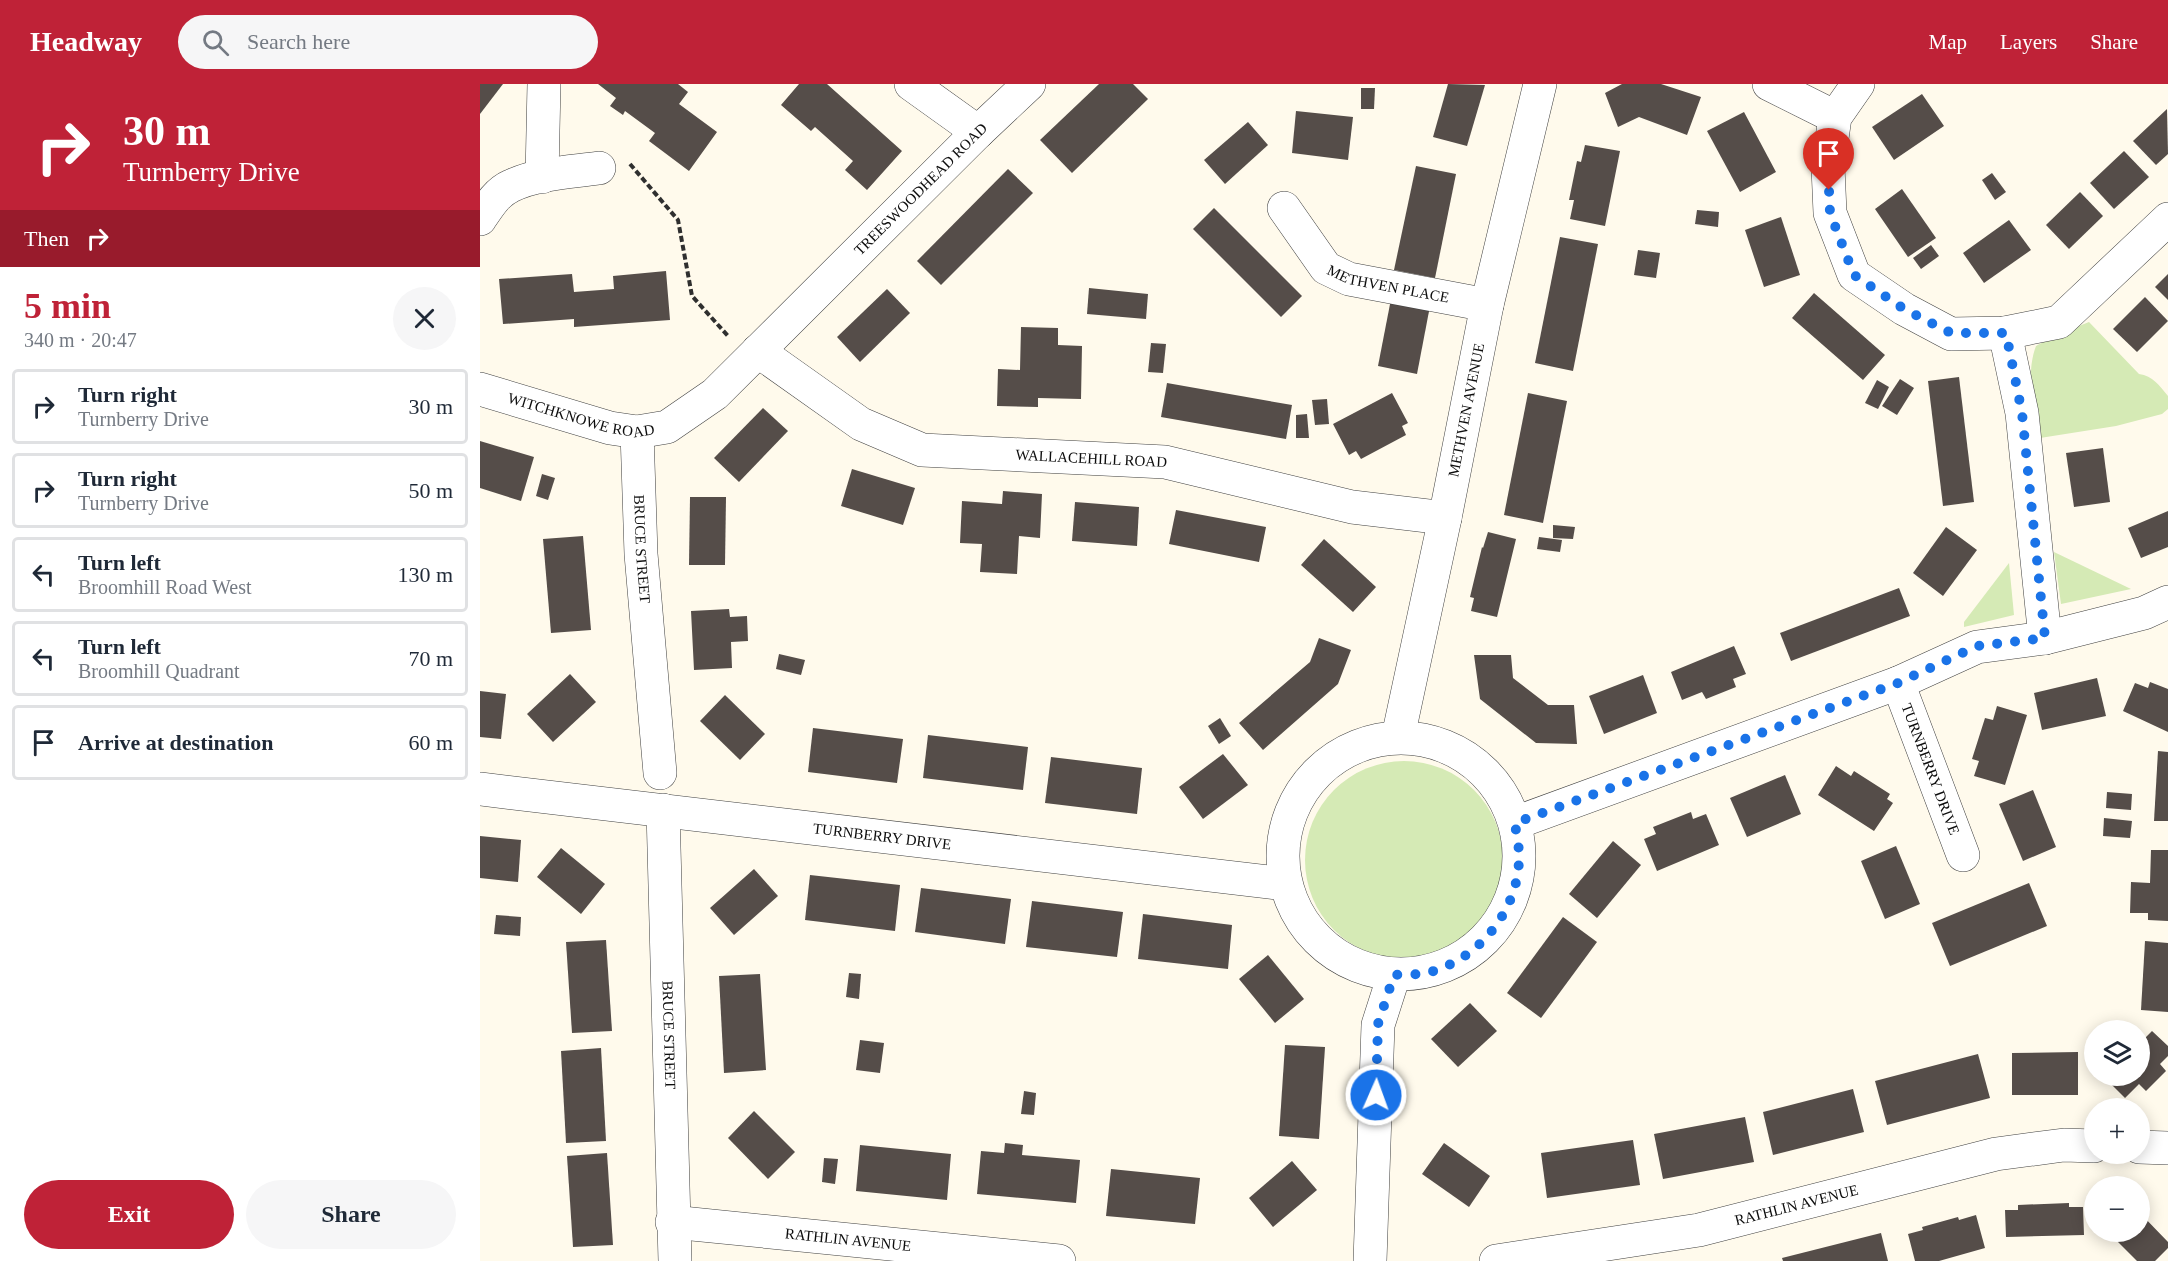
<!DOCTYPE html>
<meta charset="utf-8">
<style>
body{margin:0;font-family:"Times New Roman",serif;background:#f6f6f7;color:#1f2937;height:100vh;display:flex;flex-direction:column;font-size:22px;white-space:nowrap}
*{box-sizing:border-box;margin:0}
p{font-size:20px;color:#747a83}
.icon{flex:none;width:33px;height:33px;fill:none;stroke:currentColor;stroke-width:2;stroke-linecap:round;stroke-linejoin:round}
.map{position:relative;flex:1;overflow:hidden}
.details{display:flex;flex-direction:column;background:#fff;width:480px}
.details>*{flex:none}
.guide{background:#bf2237;color:#fff;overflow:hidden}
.fabs{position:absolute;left:1604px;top:936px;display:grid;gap:12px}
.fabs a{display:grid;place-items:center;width:66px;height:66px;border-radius:50%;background:#fff;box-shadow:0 3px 15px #0003;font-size:30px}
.pin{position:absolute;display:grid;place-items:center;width:51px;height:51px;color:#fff;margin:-62px -26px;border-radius:50% 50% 50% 0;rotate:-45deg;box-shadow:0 0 6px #0007}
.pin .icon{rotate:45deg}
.me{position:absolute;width:66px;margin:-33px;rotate:2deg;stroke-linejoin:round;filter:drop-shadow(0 0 4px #0008)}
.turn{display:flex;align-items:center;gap:21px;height:126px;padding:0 24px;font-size:27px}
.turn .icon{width:78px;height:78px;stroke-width:2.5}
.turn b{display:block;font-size:42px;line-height:51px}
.then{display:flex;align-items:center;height:57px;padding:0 24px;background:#0003;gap:12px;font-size:22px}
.round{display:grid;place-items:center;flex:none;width:63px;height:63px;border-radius:32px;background:#f6f6f7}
.overview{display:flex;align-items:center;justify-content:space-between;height:102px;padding:0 24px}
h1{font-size:36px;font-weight:700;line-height:45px;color:#bf2237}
.primary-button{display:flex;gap:12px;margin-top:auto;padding:12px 24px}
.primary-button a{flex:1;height:69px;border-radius:36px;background:#bf2237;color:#fff;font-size:24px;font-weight:700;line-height:69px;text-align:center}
.primary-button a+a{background:#f6f6f7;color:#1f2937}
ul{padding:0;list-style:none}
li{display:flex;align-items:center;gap:18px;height:75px;margin:0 12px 9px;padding:0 12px;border:3px solid #e0e1e3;border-radius:6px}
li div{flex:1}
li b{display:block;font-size:22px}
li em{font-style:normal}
header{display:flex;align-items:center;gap:36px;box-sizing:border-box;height:84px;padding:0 30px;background:#bf2237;color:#fff}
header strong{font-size:28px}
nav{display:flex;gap:33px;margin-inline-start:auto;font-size:21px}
.search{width:420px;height:54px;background:#f6f6f7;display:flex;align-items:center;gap:15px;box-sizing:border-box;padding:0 21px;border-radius:33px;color:#747a83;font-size:22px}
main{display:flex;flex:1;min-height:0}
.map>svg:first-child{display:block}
.green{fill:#d5eab5}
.building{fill:#554d49}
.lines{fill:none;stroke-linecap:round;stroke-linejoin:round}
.minor-casing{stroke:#404040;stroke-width:34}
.path{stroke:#2f2f2f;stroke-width:4;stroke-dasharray:6 3;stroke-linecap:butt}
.minor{stroke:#fff;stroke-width:33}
.route{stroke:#1a73e8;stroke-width:10;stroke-dasharray:0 18}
.labels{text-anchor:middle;stroke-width:6;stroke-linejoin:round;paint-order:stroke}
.street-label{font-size:15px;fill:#0d0d0d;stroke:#fff}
</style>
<header>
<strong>Headway</strong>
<div class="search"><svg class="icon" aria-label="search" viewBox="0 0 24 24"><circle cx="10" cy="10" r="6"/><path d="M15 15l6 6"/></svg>Search here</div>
<nav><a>Map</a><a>Layers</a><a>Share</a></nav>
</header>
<main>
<section class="details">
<div class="guide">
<div class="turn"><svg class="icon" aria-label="right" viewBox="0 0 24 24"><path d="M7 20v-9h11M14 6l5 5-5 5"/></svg><div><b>30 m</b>Turnberry Drive</div></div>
<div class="then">Then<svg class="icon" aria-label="right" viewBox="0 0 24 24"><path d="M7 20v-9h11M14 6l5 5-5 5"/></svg></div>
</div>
<div class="overview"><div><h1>5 min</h1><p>340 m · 20:47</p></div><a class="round"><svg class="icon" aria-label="close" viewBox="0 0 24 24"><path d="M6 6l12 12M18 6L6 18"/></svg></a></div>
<ul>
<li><svg class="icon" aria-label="right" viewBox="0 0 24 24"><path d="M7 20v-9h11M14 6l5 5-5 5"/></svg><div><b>Turn right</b><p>Turnberry Drive</p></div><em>30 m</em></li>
<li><svg class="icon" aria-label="right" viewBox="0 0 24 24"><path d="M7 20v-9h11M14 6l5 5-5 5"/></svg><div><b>Turn right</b><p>Turnberry Drive</p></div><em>50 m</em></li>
<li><svg class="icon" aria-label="left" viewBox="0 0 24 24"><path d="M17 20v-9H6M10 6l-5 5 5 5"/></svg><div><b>Turn left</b><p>Broomhill Road West</p></div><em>130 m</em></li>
<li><svg class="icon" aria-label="left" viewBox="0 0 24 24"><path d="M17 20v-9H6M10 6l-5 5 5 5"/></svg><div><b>Turn left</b><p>Broomhill Quadrant</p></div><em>70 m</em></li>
<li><svg class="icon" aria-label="arrive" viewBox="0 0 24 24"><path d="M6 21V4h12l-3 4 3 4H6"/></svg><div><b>Arrive at destination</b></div><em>60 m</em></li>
</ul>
<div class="primary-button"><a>Exit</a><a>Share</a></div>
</section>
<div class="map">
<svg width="1688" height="1177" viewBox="0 0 1688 1177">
<rect width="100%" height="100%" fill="#fffaec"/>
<g class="green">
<path d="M1609,238L1659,290C1673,292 1679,301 1688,312V325L1682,330L1636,342L1560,354C1554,325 1545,291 1556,262L1572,253Z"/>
<polygon points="1574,468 1651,505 1581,520"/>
<polygon points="1529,479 1534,531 1484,543 1484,538"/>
<circle cx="924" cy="776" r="99"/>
</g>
<g class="building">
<polygon points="0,0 23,0 0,30"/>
<polygon points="118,0 198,0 208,8 199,20 237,48 209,87 169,57 175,49 145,27 143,31 130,22 136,14"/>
<polygon points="319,0 347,0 422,67 387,106 365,86 373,77 335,43 331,47 301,21"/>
<polygon points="619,0 653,0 668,15 592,89 560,56"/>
<polygon points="968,0 1005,1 987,62 953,53"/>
<polygon points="1142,0 1181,0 1221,13 1207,51 1159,33 1138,43 1125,9"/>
<polygon points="881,4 895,4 894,25 881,25"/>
<polygon points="1442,10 1464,42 1414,76 1392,43"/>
<polygon points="1687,25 1688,70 1676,81 1653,57"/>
<polygon points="816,27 873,33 868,76 812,69"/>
<polygon points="1264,28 1296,88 1260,108 1227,47"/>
<polygon points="768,38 788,61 745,100 724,76"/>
<polygon points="1105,61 1140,67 1125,142 1090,135 1094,116 1089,116 1097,77 1101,78"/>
<polygon points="1644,67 1669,93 1634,125 1610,99"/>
<polygon points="936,82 976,90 955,194 914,186"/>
<polygon points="528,85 553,109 461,201 437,177"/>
<polygon points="1512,89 1526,108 1515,116 1502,96"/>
<polygon points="1422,105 1456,154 1428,173 1395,125"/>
<polygon points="1600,108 1623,132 1589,165 1566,141"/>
<polygon points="734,124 822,212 801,233 713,145"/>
<polygon points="1217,126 1239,128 1238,143 1215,140"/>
<polygon points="1301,133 1320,191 1284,203 1265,146"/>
<polygon points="1529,136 1551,166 1504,199 1483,169"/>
<polygon points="1080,153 1118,160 1093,287 1055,279"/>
<polygon points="1451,161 1459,172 1441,185 1433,174"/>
<polygon points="1158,166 1180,169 1176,194 1154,191"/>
<polygon points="186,187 190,236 94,243 94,235 23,240 19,195 92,190 94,208 134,205 133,192"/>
<polygon points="1688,190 1688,216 1675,203"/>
<polygon points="609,204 668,210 666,235 607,230"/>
<polygon points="407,205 430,229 380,278 357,253"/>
<polygon points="1334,209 1405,271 1383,296 1312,234"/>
<polygon points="1665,213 1688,237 1657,268 1633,245"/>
<polygon points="911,215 950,222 937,290 898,282"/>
<polygon points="541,243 578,244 578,261 602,262 601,315 558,314 558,323 517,322 518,285 540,286"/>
<polygon points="671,259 686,260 683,289 668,288"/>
<polygon points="1479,293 1494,418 1463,422 1448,297"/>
<polygon points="1420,295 1434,304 1417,331 1402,322"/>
<polygon points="1397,296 1409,303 1398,325 1385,319"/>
<polygon points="687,299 812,321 806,355 681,333"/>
<polygon points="912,309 928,339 922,342 926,351 881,375 876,367 869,371 853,340"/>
<polygon points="1048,309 1087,317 1063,439 1024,431"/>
<polygon points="847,315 849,340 835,341 832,316"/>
<polygon points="283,324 308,347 259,398 234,374"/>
<polygon points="827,330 829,354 816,354 816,331"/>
<polygon points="0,357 54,373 41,417 0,404"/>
<polygon points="1623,364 1630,418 1594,423 1586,369"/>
<polygon points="372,385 435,404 423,441 361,422"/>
<polygon points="62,390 75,394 68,416 56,412"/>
<polygon points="523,407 562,410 560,454 539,452 537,490 500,488 502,460 480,459 482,417 522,420"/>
<polygon points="210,413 246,413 245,481 209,481"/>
<polygon points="595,418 659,423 657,462 592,457"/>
<polygon points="696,426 786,443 779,478 689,460"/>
<polygon points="1688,427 1688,463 1661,474 1648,444"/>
<polygon points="1073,441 1095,443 1093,455 1073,454"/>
<polygon points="1466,443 1497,466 1463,512 1433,489"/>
<polygon points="1008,448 1036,455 1017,533 991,527 994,514 990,513 1002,463 1003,464"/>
<polygon points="103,452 111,546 71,549 63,455"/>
<polygon points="1059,453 1082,456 1080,468 1057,465"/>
<polygon points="844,455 896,503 873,528 821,481"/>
<polygon points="1419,504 1430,532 1311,577 1300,549"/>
<polygon points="249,525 250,533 267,532 268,557 251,558 252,584 214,586 211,527"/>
<polygon points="839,554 871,566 858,600 783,666 759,639 830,578"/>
<polygon points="1254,562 1266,590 1253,595 1256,603 1226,615 1222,608 1202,616 1191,588"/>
<polygon points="299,570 325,576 321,591 296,585"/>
<polygon points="994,571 1031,571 1033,594 1068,621 1094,621 1097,660 1056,659 1000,615"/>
<polygon points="90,590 116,618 73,658 47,630"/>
<polygon points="1163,591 1177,629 1124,650 1109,612"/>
<polygon points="1617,594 1626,632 1562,646 1554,609"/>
<polygon points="1670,598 1688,605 1688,648 1643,627 1655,599 1668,604"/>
<polygon points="0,607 26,610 21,655 0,653"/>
<polygon points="245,611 285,650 260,676 220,637"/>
<polygon points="1517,622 1547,631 1525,701 1494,692 1499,677 1492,675 1505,634 1513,636"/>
<polygon points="740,634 751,652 739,660 728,642"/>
<polygon points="333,644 423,655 417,699 328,688"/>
<polygon points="448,651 548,663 543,706 443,694"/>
<polygon points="1678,667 1688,668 1688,737 1674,737"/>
<polygon points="743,670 768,701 723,735 699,703"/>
<polygon points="571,673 662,684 657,730 565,719"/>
<polygon points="1356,682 1371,692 1374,687 1410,710 1407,715 1413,719 1394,747 1338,711"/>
<polygon points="1305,691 1321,730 1267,753 1250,714"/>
<polygon points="1553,706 1576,763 1543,777 1519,720"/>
<polygon points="1627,708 1652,710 1651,726 1626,724"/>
<polygon points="1211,728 1213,735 1226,730 1239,761 1177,787 1164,755 1176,750 1173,743"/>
<polygon points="1624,734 1652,737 1650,754 1623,752"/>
<polygon points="0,752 41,756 38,798 0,794"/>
<polygon points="1133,757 1161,781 1117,834 1089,810"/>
<polygon points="1416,762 1440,820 1405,835 1381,777"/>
<polygon points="81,764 125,800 101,830 57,793"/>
<polygon points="1671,766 1688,766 1688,837 1668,836 1668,829 1650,829 1651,798 1670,799"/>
<polygon points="274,785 298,812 254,851 230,824"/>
<polygon points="330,791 420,801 415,847 325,836"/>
<polygon points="1549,799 1567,842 1470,882 1452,839"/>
<polygon points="441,804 531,815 525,860 435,848"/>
<polygon points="552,817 643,828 637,873 546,863"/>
<polygon points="663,830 752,841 748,885 658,875"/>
<polygon points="16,831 41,833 40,852 14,850"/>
<polygon points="1083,833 1117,858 1061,934 1027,909"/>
<polygon points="126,856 132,947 92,949 86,858"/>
<polygon points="1665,857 1688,859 1688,928 1661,926"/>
<polygon points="788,871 824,915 795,939 759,895"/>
<polygon points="369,889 381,890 379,915 366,913"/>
<polygon points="280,890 286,986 244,989 239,892"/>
<polygon points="990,919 1017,947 978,983 951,955"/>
<polygon points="1672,947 1688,962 1688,972 1680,980 1686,987 1666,1007 1659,1000 1645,1014 1625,994 1628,992 1659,992 1659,960"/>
<polygon points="380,956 404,959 400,989 376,986"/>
<polygon points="805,961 845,963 839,1055 799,1052"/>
<polygon points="121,964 126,1057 86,1059 81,967"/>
<polygon points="1598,968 1598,1011 1532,1011 1532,969"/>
<polygon points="1498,970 1510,1014 1407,1041 1395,997"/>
<polygon points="1373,1005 1384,1048 1293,1071 1283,1028"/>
<polygon points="544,1007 556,1009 554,1031 541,1030"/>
<polygon points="274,1027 315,1068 288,1095 248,1054"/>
<polygon points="1265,1033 1274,1078 1183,1095 1174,1050"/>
<polygon points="1153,1056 1160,1101 1067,1114 1061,1069"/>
<polygon points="525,1059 543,1061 542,1071 600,1076 596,1119 497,1110 501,1067 524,1069"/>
<polygon points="964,1059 1010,1092 989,1123 942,1090"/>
<polygon points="380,1061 471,1070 467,1116 376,1107"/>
<polygon points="127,1069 133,1161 93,1163 87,1072"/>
<polygon points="344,1074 358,1075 355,1100 342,1098"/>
<polygon points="812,1077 837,1106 793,1143 769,1114"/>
<polygon points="631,1085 720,1094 715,1140 626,1132"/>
<polygon points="1589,1119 1589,1123 1603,1123 1604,1151 1526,1153 1525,1126 1538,1126 1538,1121"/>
<polygon points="1659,1128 1688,1158 1688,1164 1675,1177 1657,1177 1628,1148 1659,1148"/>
<polygon points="1496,1131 1505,1164 1459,1177 1435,1177 1428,1150 1443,1146 1442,1143 1478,1133 1479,1136"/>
<polygon points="1401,1149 1408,1177 1303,1177 1302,1174"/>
</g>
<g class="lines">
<defs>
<g id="minor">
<polyline points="431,0 498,48"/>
<polyline points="1289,0 1355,33"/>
<polyline points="1378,0 1355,33 1348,83 1350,129 1374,191 1424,225 1471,250 1525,249 1579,238 1688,135"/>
<polyline points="62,93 64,0"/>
<path id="s1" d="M804,124L846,184L869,195L1007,221"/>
<path d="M0,135C8,123 17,108 31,102C58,89 91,88 119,84"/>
<polyline points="1525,249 1542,329 1565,554"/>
<path id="s2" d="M278,267L381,340L442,366L685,378L872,423L965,434"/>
<path id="s3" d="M0,305L130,344L157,348L187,343L235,310L498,48L549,0"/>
<path id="s4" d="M157,348L161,470L180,689"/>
<path id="s5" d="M1418,599L1483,771"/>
<path id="s6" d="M918,653L965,434L1007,221L1060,0"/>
<circle cx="921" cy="772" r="118"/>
<path id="s7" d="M0,705L805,800"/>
<path id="s8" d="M183,726L195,1177"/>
<polyline points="1035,739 1418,599 1497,563 1565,554 1664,529 1688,518"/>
<polyline points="1659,1063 1688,1064"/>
<path id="s9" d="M192,1138L579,1177"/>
<polyline points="890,1177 898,941 914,891"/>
<path id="s10" d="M1016,1177L1219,1146L1516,1070L1584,1061L1614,1062"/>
</g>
</defs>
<use href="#minor" class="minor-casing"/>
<polyline class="path" points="150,80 198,136 212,212 248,252"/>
<use href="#minor" class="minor"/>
</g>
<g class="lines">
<path class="route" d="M896,1011L898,940L914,891C924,890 936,891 946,889C999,877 1040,825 1039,771C1039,760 1036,749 1035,739L1418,599L1497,562L1565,554L1542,329L1526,249H1471L1424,225L1374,191L1350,129L1349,106"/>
</g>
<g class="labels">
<g class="street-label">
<text dy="5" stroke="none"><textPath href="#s3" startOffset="542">TREESWOODHEAD ROAD</textPath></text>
<text dy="5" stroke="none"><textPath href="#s1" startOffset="138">METHVEN PLACE</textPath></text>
<text dy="5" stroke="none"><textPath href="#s6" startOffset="334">METHVEN AVENUE</textPath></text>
<text dy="5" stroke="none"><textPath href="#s3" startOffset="105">WITCHKNOWE ROAD</textPath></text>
<text dy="5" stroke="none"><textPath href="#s2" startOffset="362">WALLACEHILL ROAD</textPath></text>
<text dy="5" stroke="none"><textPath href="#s4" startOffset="117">BRUCE STREET</textPath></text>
<text dy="5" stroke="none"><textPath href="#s5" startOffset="92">TURNBERRY DRIVE</textPath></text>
<text dy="5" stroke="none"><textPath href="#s7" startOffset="405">TURNBERRY DRIVE</textPath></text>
<text dy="5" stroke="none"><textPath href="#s8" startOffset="225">BRUCE STREET</textPath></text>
<text dy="5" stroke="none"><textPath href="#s10" startOffset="306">RATHLIN AVENUE</textPath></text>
<text dy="5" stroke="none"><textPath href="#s9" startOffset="177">RATHLIN AVENUE</textPath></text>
</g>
</g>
</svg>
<div class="fabs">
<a><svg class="icon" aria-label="layers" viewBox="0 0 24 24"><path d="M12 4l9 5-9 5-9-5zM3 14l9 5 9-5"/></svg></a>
<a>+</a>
<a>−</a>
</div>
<div class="pin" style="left:1349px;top:106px;background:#d93025"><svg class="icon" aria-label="arrive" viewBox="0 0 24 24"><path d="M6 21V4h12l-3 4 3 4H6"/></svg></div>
<svg class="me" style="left:896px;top:1011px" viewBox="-20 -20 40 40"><circle r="17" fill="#1a73e8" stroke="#fff" stroke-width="3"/><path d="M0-11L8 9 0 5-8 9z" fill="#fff"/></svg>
</div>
</main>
